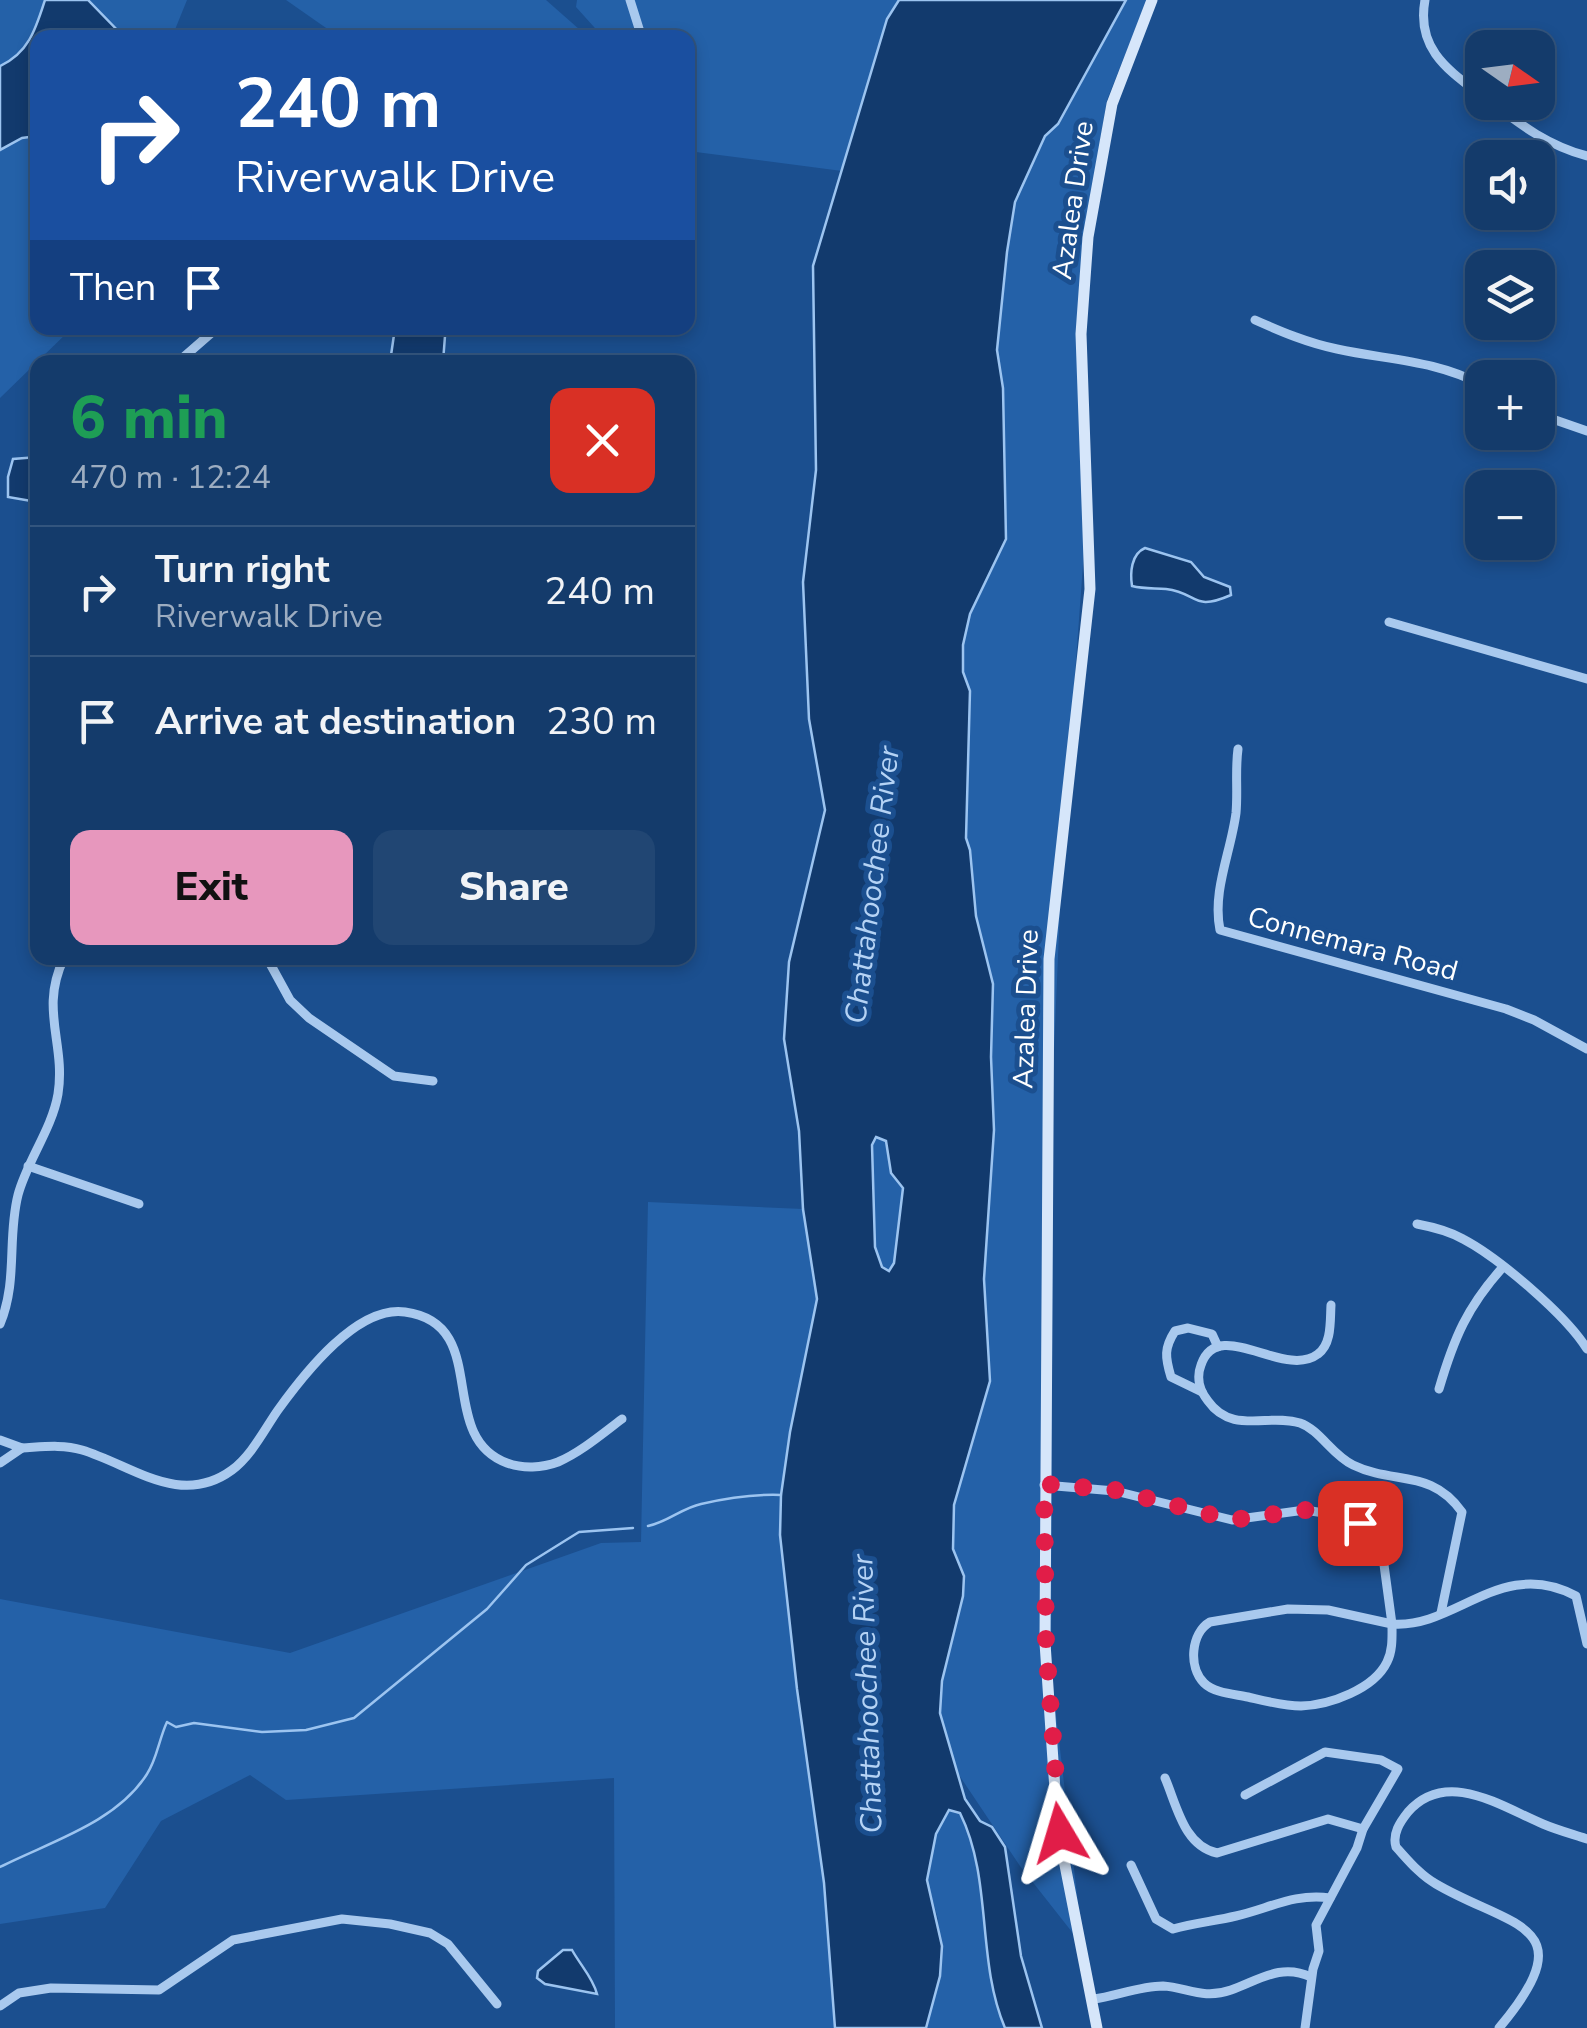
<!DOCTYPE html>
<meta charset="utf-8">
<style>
body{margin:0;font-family:"Nunito Sans",sans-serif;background:#214673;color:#f1f3f6;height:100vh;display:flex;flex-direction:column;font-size:38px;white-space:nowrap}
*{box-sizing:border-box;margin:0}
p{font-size:32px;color:#9dadc1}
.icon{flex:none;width:55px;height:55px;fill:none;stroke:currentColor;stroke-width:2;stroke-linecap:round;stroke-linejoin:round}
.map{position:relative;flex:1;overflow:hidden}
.drawer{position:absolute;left:30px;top:355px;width:665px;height:610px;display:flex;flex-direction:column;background:#143b6b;border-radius:20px;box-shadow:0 5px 15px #0003,0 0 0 2px #33557e}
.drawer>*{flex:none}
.hud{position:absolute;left:30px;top:30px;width:665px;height:305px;border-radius:20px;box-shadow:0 5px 15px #0003,0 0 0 2px #33557e;background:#1a4fa0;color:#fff;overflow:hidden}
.needle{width:65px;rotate:104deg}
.controls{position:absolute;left:1465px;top:30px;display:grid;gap:20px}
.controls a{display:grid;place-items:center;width:90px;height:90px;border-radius:20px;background:#143b6b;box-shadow:0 5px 15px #0003,0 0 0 2px #33557e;font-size:50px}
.pin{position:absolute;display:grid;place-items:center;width:85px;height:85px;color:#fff;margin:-42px;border-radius:20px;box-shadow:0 5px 15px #0006}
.me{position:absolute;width:110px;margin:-55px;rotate:353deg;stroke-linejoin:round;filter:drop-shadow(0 0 8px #0008)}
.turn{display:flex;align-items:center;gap:35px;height:210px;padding:0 40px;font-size:45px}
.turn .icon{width:130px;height:130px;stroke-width:2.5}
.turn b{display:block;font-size:70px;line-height:85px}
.then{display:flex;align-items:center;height:95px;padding:0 40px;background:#0003;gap:20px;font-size:38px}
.round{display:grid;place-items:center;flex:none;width:105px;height:105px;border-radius:20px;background:#214673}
.head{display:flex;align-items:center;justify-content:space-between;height:170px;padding:0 40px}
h1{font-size:60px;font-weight:800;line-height:75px;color:#1e9e55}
.cta{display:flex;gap:20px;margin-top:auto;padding:20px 40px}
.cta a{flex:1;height:115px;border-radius:20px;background:#e797bd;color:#111;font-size:40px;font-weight:800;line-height:115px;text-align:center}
.cta a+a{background:#214673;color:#f1f3f6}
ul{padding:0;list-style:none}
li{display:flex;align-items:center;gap:30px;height:130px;padding:0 40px;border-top:2px solid #33557e}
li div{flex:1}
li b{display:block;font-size:38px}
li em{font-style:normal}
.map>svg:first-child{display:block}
.green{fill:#2461a8}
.water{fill:#123a6d;stroke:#9cc4f0;stroke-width:2.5;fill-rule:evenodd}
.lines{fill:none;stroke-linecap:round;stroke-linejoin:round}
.stream{stroke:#9cc4f0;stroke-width:2.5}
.street{stroke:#a9c9ee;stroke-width:9}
.secondary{stroke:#d6e6fa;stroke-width:11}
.route{stroke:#e11d48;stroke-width:18;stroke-dasharray:0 32.4}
.labels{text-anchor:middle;stroke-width:10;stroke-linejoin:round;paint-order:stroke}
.street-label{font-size:28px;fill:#fff;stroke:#1b4f8f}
.water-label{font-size:30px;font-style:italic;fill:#b5d3f5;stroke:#1b4f8f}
</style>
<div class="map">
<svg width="1587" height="2028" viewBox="0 0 1587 2028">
<rect width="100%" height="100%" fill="#1b4f8f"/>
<g class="green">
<polygon points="0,0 187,0 172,37 38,38 38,328 72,328 0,398"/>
<polygon points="286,0 546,0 588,37 339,37"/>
<polygon points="577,0 899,0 887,19 842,171 688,151 688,38 603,37 576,7"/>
<polygon points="1126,0 1147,0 1107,100 1085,229 1084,551 1063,838 1053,1075 1051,1672 1083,1946 1020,1866 955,1769 940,1713 942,1681 963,1596 964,1576 953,1549 954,1505 990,1381 984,1279 994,1130 991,1057 993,984 976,916 970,850 966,838 970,691 963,672 963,645 970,614 1006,539 1003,388 997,350 1007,252 1015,202 1045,136 1058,124"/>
<polygon points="876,1137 886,1141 891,1173 903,1188 894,1264 889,1271 882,1267 875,1247 872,1145"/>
<polygon points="648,1202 803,1209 817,1299 790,1432 781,1495 780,1535 797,1689 824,1883 835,2028 615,2028 614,1778 286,1800 250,1775 161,1821 105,1908 0,1924 0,1599 290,1653 601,1543 641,1542"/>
<path d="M949,1809L960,1812C993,1880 976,1960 1005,2028H926L940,1976L938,1919L927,1880L936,1834Z"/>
</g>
<g class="water">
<path d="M45,0H88L124,37L38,38L37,136L22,138L0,150V66C29,53 36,28 45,0Z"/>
<path d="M899,0H1126L1058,124L1045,136L1015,202L1007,252L997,350L1003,388L1006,539L970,614L963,645V672L970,691L966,838L970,850L976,916L993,984L991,1057L994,1130L984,1279L990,1381L954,1505L953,1549L964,1576L963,1596L942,1681L940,1713L965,1799L980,1821L992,1827L1005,1847L1021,1956L1042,2028H1005C976,1960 993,1880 960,1813L949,1810L936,1834L927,1880L942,1946L940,1976L926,2028H835L824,1883L797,1689L780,1535L781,1495L790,1432L817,1299L803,1209L799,1131L784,1039L789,962L825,810L809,719L803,582L816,470L813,266L887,19ZM876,1137L886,1141L891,1173L903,1188L894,1263L889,1271L882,1267L875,1247L872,1145Z"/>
<polygon points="395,328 433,328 445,336 443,362 390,362"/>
<polygon points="37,457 37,502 8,497 8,477 13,459"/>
<path d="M1145,548L1191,562L1204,577L1230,587L1231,595C1192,612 1199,593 1166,589C1154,588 1144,589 1132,586C1130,573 1131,554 1145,548Z"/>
<path d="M563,1950H572C581,1966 593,1978 597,1994L545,1984L537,1978L538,1971Z"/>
</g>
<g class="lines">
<g class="stream">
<path d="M648,1526C668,1522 682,1508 701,1504C727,1498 754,1494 781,1495"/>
<path d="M0,1867C49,1842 116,1823 147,1774C157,1759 159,1739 167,1722L176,1727L194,1723L262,1732L306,1730L354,1718L487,1609L526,1565L579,1532L633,1528"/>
</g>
<g class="street">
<polyline points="630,0 642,38"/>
<path d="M1425,0C1416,49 1448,70 1482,96"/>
<path d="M1491,102C1522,126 1549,146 1587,156"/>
<path d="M1255,320C1282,332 1308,343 1337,349C1387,360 1436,360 1482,385"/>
<polyline points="178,362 217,328"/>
<polyline points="1538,414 1587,431"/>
<polyline points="1389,622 1587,679"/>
<path d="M1238,749C1235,770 1238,792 1236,813C1231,852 1212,891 1220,930L1506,1009L1534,1020L1587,1049"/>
<polyline points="267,958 290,1000 309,1018 394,1076 433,1081"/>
<polyline points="28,1166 139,1204"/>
<path d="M1417,1224C1433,1227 1449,1231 1463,1239C1499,1258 1566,1315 1587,1349"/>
<path d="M1331,1305C1330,1321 1332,1344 1318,1354C1284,1380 1218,1315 1201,1365C1196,1378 1200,1391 1208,1401C1232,1435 1269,1413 1300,1423C1320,1430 1332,1455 1353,1465C1394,1485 1431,1468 1462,1512L1441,1613"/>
<path d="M0,1324C18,1281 7,1238 18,1195C27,1161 52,1129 58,1094C66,1043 39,1010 64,958"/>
<path d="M1439,1389C1454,1338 1467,1307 1503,1267"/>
<path d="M1202,1392L1171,1377C1165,1357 1164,1348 1175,1331L1188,1328L1212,1334L1218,1347"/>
<polyline points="0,1440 22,1448 0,1463"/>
<path d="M22,1448C42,1447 62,1444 82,1450C132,1465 180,1508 232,1470C252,1455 264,1430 278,1410C304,1374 357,1305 405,1312C493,1324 434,1436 507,1463C523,1469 542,1468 558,1462C581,1452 602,1434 622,1419"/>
<path d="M1044,1485L1115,1491L1232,1520L1305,1510L1349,1517L1368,1529L1382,1550L1392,1624C1456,1629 1501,1556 1576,1596L1587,1644"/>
<path d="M1288,1609L1328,1610L1392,1624C1392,1636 1393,1650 1387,1662C1374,1689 1330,1705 1301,1706C1283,1706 1265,1701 1248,1697C1234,1694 1214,1693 1204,1683C1188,1667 1191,1633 1210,1622Z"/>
<path d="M1165,1778C1177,1806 1184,1846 1217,1853L1328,1819L1363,1829"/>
<polyline points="1245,1795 1325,1752 1381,1760 1398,1769 1363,1829 1357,1848 1316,1925 1319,1951 1313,1969 1305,2028"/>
<path d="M1131,1865L1156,1919L1173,1929C1194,1923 1215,1921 1236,1916C1270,1908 1295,1893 1330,1898"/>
<path d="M1094,1999C1115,1996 1141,1986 1163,1986C1186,1987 1203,2000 1231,1990C1259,1980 1281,1963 1311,1977"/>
<polyline points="0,2006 19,1993 51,1988 159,1990 233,1940 342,1919 390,1924 430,1933 448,1944 497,2004"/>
<path d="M1499,2028C1587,1923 1511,1928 1436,1884C1420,1875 1408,1860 1396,1847C1392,1834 1400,1822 1408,1812C1447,1768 1502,1807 1543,1824C1557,1830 1572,1834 1587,1839"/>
</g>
<polyline class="secondary" points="1097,2028 1063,1855 1055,1790 1045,1643 1049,959 1090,589 1081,334 1088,237 1112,104 1152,0"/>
</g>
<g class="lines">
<polyline class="route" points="1060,1833 1046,1644 1044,1484 1115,1490 1232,1520 1304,1510 1325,1511 1360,1523"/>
</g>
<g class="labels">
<g class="street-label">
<text transform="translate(1072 200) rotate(-82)" y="10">Azalea Drive</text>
<text transform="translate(1353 943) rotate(15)" y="10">Connemara Road</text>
<text transform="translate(1025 1009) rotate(-88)" y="10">Azalea Drive</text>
</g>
<g class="water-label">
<text transform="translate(872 885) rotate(-83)" y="10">Chattahoochee River</text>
<text transform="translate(867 1694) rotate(-92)" y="10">Chattahoochee River</text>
</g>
</g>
</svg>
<div class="controls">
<a><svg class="needle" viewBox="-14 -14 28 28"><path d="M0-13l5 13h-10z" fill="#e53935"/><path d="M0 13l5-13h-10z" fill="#9dadc1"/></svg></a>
<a><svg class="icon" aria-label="sound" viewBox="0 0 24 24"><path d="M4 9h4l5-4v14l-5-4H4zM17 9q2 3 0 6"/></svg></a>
<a><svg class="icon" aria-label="layers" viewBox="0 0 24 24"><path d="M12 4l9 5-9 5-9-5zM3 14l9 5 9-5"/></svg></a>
<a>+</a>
<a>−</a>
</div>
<div class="pin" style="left:1360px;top:1523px;background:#d93025"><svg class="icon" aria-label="arrive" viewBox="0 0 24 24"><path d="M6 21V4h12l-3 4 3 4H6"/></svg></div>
<svg class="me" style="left:1060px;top:1833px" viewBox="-20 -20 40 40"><path d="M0-17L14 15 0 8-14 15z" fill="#e11d48" stroke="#fff" stroke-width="4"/></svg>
<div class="hud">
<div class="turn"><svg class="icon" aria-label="right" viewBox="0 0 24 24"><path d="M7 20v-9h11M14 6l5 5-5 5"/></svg><div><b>240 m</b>Riverwalk Drive</div></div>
<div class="then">Then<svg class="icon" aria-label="arrive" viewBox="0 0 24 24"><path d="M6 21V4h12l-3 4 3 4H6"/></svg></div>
</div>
<section class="drawer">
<div class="head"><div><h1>6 min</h1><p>470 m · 12:24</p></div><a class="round" style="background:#d93025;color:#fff"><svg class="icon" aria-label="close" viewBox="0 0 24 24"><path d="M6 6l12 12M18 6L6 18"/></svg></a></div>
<ul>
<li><svg class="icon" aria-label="right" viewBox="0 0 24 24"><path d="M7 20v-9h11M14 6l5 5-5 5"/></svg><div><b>Turn right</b><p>Riverwalk Drive</p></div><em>240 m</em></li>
<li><svg class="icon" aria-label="arrive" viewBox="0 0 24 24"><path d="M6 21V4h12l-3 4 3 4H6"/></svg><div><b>Arrive at destination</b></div><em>230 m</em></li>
</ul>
<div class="cta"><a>Exit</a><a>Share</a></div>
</section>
</div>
